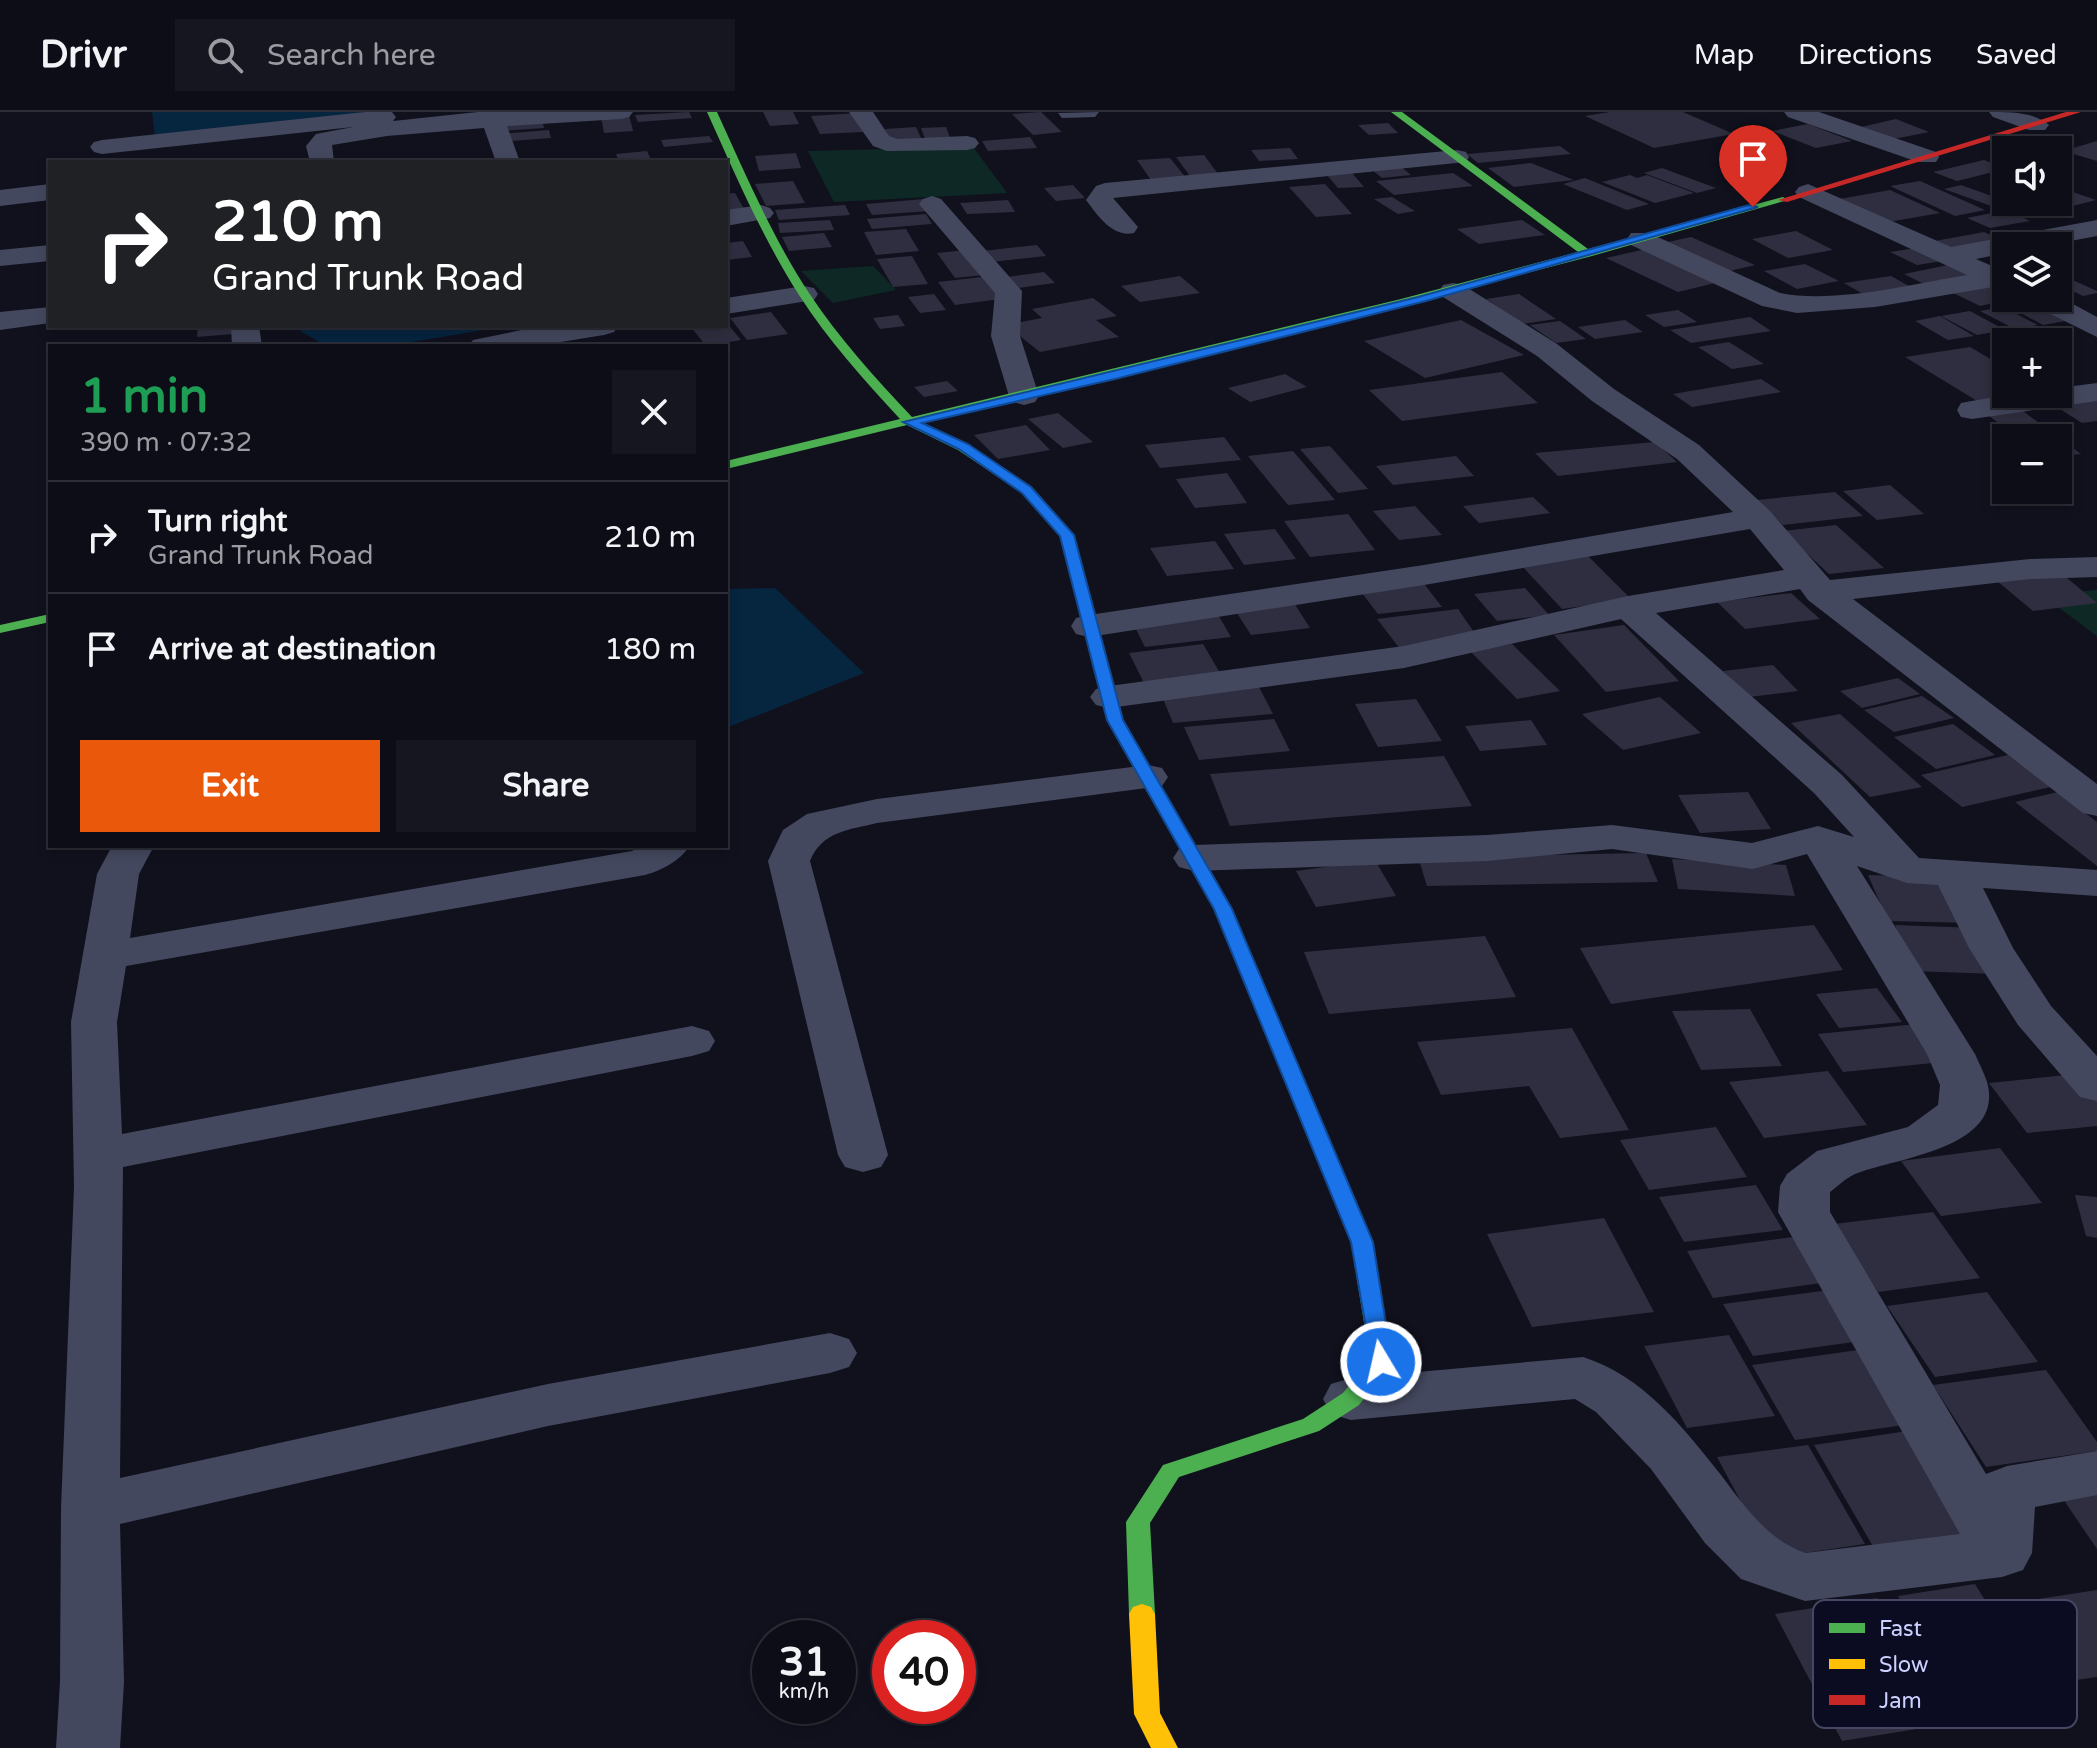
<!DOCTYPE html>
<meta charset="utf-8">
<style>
body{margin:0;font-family:"Varela Round",sans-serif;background:#15161f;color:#f1f3f6;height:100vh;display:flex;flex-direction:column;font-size:30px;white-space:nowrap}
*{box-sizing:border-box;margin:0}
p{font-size:26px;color:#9a9ca1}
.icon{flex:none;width:44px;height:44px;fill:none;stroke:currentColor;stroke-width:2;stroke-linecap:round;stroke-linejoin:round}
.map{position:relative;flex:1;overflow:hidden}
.panel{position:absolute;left:48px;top:232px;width:680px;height:504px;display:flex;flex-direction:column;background:#0c0d16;border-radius:0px;box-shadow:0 4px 12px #0003,0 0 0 2px #2c2d35}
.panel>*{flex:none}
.hud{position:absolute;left:48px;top:48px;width:680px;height:168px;border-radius:0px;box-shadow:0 4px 12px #0003,0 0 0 2px #2c2d35;background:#202124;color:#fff;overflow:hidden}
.buttons{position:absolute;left:1992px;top:24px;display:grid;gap:16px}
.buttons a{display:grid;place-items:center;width:80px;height:80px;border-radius:0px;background:#0c0d16;box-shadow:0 4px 12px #0003,0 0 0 2px #2c2d35;font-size:40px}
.speed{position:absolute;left:752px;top:1508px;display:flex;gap:16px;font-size:40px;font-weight:700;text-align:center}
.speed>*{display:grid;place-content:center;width:104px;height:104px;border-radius:50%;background:#0c0d16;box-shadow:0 4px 12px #0003,0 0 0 2px #2c2d35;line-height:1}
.speed small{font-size:20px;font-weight:400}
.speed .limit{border:12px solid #d22;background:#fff;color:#111}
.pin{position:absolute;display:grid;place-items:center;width:68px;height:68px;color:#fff;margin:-82px -34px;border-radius:50% 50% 50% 0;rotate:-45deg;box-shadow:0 0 8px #0007}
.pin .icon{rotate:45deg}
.me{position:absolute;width:88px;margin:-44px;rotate:351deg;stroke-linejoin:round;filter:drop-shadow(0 0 6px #0008)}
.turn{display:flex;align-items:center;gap:28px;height:168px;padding:0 32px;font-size:36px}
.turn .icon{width:104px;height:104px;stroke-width:2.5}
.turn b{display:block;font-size:56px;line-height:68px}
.round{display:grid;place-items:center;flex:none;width:84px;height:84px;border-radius:0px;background:#15161f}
.headline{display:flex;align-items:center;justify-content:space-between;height:136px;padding:0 32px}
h1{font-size:48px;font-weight:700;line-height:60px;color:#1e9e55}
.action{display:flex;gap:16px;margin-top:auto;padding:16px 32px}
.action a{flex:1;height:92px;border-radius:0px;background:#ea580c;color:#fff;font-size:32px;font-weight:700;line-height:92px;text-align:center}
.action a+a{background:#15161f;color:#f1f3f6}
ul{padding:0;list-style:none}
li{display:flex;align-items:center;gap:24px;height:112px;padding:0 32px;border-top:2px solid #2c2d35}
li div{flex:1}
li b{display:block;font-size:30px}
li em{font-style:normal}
header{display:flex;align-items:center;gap:48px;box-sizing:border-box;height:112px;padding:0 40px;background:#0c0d16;border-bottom:2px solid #2c2d35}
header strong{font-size:38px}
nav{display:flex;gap:44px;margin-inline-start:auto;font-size:28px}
.search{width:560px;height:72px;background:#15161f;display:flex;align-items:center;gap:20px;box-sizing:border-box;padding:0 28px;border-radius:0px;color:#9a9ca1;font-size:30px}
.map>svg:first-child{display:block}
.green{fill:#0e2925}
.water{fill:#06253f}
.building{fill:#2e2e40}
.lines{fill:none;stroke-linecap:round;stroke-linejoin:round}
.street{fill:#44485e;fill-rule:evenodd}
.fast{fill:#4caf50;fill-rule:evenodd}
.slow{fill:#ffc107;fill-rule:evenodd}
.jam{fill:#c62828;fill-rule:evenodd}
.route{fill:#1a73e8;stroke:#114b97;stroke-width:2}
.key{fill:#0b0c22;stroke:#454764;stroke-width:2}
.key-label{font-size:22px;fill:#cdd1ff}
</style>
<header>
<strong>Drivr</strong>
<div class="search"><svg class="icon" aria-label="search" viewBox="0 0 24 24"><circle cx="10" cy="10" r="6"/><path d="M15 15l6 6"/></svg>Search here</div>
<nav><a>Map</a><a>Directions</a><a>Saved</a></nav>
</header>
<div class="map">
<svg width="2097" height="1636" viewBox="0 0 2097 1636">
<rect width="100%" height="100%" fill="#10111d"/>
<g class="green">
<polygon points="973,35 1007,81 834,90 808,39"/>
<polygon points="873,154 896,178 833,191 801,159"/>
<polygon points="2097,478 2097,524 2042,483"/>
</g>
<g class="water">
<polygon points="152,0 366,0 156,32"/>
<polygon points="292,214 507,214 388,234 326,234"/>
<polygon points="775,476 864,561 726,616 726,477"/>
</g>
<g class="building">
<polygon points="689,0 692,6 638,10 635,3"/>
<polygon points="763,0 793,0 799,12 770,14"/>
<polygon points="1041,0 1062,20 1033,23 1012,2"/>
<polygon points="1610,0 1683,0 1734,22 1654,36 1585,4"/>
<polygon points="858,1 863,20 820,22 811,4"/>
<polygon points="629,3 633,19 604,21 601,5"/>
<polygon points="1896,7 1929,20 1894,27 1861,15"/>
<polygon points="542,8 544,16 501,19 499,12"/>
<polygon points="1388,11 1398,21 1369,23 1358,13"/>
<polygon points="1808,12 1852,29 1816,36 1772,19"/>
<polygon points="916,15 922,28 890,30 885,17"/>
<polygon points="946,15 950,26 925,27 921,16"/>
<polygon points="549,18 551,26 499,30 498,22"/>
<polygon points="709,24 713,30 664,35 661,28"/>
<polygon points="1030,25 1037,36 988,39 982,29"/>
<polygon points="2097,29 2097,49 2063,39"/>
<polygon points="1560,34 1571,42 1478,51 1467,42"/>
<polygon points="1290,36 1298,47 1259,49 1251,38"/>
<polygon points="647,39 652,50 619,50 616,42"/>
<polygon points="796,41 801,56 759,59 755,44"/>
<polygon points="1204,43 1218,62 1190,64 1176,45"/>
<polygon points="1170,46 1186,66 1151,68 1137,48"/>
<polygon points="1984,48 2006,56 2006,65 1993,60 1957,69 1933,60"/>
<polygon points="1531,51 1574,68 1514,75 1488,56"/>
<polygon points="1400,54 1411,63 1382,66 1371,57"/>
<polygon points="1662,56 1716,76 1697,81 1644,61"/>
<polygon points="1352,61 1364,75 1338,76 1327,63"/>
<polygon points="1453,61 1473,74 1394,83 1376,69"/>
<polygon points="1630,63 1637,66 1647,63 1694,81 1655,91 1602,70"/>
<polygon points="1585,66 1649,92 1627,98 1563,72"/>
<polygon points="793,69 805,91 766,94 755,72"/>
<polygon points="1920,69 1985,98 1955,104 1890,74"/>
<polygon points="1325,72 1352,102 1316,105 1289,75"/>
<polygon points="1073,73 1085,86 1056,89 1044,76"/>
<polygon points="1961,73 2006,89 2006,92 1994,95 1944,77"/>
<polygon points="1890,78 1940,101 1883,111 1834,88"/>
<polygon points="2067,78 2096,88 2065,96 2050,90 2058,90 2058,80"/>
<polygon points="735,81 744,97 726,99 726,82"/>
<polygon points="1392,85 1415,99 1398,102 1374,87"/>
<polygon points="924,87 930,99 872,103 866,92"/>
<polygon points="1008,88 1015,100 967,102 960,91"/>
<polygon points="845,93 850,103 779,108 775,98"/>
<polygon points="2007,98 2030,109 1990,116 1967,106"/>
<polygon points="926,102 932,112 872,117 867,107"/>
<polygon points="830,108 834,118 780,121 778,111"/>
<polygon points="1522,108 1545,123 1479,132 1457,117"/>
<polygon points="906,117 919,139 876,143 864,120"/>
<polygon points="1796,119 1833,138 1788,146 1752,127"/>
<polygon points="1984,120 2009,131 1959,141 1935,129"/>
<polygon points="824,121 832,135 789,139 782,125"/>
<polygon points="1691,125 1755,153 1717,162 1654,133"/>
<polygon points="743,129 752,145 726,148 726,131"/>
<polygon points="1037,133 1046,144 991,150 982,139"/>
<polygon points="1650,136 1723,169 1678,180 1606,146"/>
<polygon points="1916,136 1942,149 1917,153 1890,140"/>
<polygon points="966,138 984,163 955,166 937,141"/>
<polygon points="912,144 928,172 893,175 877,147"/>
<polygon points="1805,152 1839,169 1797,177 1764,159"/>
<polygon points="1953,152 1984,167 1934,177 1904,162"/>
<polygon points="1044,160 1055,171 1010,177 1000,166"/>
<polygon points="990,164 1008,186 955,193 938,170"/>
<polygon points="1180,164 1200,181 1140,190 1121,174"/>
<polygon points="1891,164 1918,179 1870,186 1844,171"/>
<polygon points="2066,165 2097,179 2097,181 2083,184 2058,172 2058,167"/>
<polygon points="1992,168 2006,175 2006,186 2013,187 1980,194 1945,177"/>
<polygon points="934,182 946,198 920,201 908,185"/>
<polygon points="1519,182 1556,207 1523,212 1486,187"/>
<polygon points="1093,186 1117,204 1096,208 1119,225 1040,240 1006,213 1042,206 1032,197"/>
<polygon points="2033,188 2071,208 2043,213 2006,193"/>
<polygon points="2003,195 2038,213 2015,217 1980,199"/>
<polygon points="1678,198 1697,210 1664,215 1645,203"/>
<polygon points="1970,199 2005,218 1977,223 1941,204"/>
<polygon points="771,200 788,222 747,228 730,206"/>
<polygon points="898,203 905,214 880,217 873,206"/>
<polygon points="1940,204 1974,224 1948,228 1915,209"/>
<polygon points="1750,205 1771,219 1691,231 1670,218"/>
<polygon points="1461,208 1524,243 1425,266 1364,229"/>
<polygon points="1625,208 1643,220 1595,227 1578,215"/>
<polygon points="1560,209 1586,227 1556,231 1530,213"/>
<polygon points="726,210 741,228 706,234 691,215 726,214"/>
<polygon points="198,214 233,214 233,222 197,225"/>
<polygon points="1729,230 1764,252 1732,257 1698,235"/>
<polygon points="1970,235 2006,256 2006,282 2033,284 1982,292 1905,245"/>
<polygon points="1502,260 1538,291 1402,309 1369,278"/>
<polygon points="1285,262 1307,275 1250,290 1228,276"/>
<polygon points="1761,267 1781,280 1692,295 1673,282"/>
<polygon points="947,269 958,279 924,285 914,275"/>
<polygon points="2097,286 2097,309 2082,311 2052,292"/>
<polygon points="2020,297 2081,342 2058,344 2058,326 2019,326 1985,301"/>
<polygon points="1058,301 1093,330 1063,336 1028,307"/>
<polygon points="1026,313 1050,338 998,347 974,323"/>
<polygon points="1224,325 1241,348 1160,356 1145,333"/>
<polygon points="1655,330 1677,350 1558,364 1535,341"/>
<polygon points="1330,334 1368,377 1338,381 1300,337"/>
<polygon points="1293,339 1335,388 1288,393 1248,344"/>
<polygon points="1456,344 1474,364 1393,373 1376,354"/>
<polygon points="1227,361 1247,391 1195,396 1176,367"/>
<polygon points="1890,373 1924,402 1877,408 1843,379"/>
<polygon points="1835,380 1863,404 1783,413 1757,388"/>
<polygon points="1533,385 1550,401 1479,411 1463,394"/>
<polygon points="1415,394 1442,423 1399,428 1373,399"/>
<polygon points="1348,402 1375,438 1310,445 1284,409"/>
<polygon points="1836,413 1884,456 1829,462 1783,419"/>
<polygon points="1275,417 1296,447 1244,453 1224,422"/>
<polygon points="1215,429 1234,457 1167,464 1150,436"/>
<polygon points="1588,444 1631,487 1562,497 1521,453"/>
<polygon points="2061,461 2097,491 2033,499 1997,469"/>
<polygon points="1421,468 1442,495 1378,502 1358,476"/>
<polygon points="1525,476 1549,503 1497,509 1474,482"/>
<polygon points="1791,481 1820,507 1745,517 1717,490"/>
<polygon points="1294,491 1310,516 1251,523 1235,498"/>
<polygon points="1458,497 1478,526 1404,542 1377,507"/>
<polygon points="1217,501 1231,525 1145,535 1133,511"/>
<polygon points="1624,513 1679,569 1606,580 1554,523"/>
<polygon points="1203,532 1220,561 1144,571 1129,541"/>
<polygon points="1512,532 1560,579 1517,587 1470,539"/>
<polygon points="1773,553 1798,579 1749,585 1723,559"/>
<polygon points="1898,566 1920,582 1862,596 1840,579"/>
<polygon points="1258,573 1273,602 1173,611 1161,582"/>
<polygon points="1922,584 1954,606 1894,620 1864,598"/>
<polygon points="1660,585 1701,621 1623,638 1582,602"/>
<polygon points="1416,587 1442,629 1378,635 1355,592"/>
<polygon points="1840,602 1922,675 1870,685 1791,611"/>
<polygon points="1274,607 1290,639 1199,648 1184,615"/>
<polygon points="1531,608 1547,633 1480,639 1465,614"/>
<polygon points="1953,612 1995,643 1936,657 1894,625"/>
<polygon points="2008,643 2051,675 1962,695 1921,663"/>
<polygon points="1444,644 1472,694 1230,714 1210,662"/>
<polygon points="1748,680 1771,717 1700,721 1678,683"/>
<polygon points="2058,680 2097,710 2097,754 2015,690"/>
<polygon points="1646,741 1658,770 1427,774 1418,745"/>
<polygon points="1672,747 1786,753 1795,784 1678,777"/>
<polygon points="1375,748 1396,784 1316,795 1296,759"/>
<polygon points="1868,763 1950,765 1972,811 1888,809"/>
<polygon points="1814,813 1843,858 1611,892 1580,836"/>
<polygon points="1895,813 1977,816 1997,862 1912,859"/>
<polygon points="1485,824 1516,885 1329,902 1304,840"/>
<polygon points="1877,876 1902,910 1839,916 1816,882"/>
<polygon points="1750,897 1782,954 1701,958 1672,899"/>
<polygon points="1916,912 1943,950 1843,960 1818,922"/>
<polygon points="1572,916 1629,1018 1560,1026 1529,974 1441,983 1417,930"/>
<polygon points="1828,959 1867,1013 1764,1026 1729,970"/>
<polygon points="2077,962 2097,988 2097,1014 2027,1021 1989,971"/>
<polygon points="1716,1015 1747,1065 1649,1078 1620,1028"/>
<polygon points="2000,1036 2042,1091 1941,1104 1901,1049"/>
<polygon points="1756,1073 1783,1118 1684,1130 1659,1085"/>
<polygon points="2075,1083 2097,1085 2097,1126 2086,1124"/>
<polygon points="1933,1100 1980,1166 1878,1180 1834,1112"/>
<polygon points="1604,1106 1654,1200 1532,1215 1487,1122"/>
<polygon points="1793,1125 1821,1171 1713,1186 1687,1139"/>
<polygon points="1830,1178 1861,1229 1753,1244 1723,1192"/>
<polygon points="1987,1180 2038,1250 1935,1265 1887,1194"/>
<polygon points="1729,1223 1775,1304 1687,1316 1644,1234"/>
<polygon points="1865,1237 1912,1312 1795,1328 1752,1253"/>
<polygon points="2046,1258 2097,1330 2097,1339 1986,1355 1933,1273"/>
<polygon points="1914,1318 1982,1427 1878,1443 1814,1333"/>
<polygon points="1808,1333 1865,1432 1771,1446 1717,1345"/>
<polygon points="2097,1375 2097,1437 2059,1381"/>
<polygon points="1975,1472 2042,1581 1961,1595 1898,1484"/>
<polygon points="2097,1478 2097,1565 2069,1569 2019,1490"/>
<polygon points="1877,1486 1948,1612 1842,1629 1775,1502"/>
</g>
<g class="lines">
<g class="street">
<polygon points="365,0 392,0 396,5 393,9 478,0 633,0 629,5 621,7 507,14 520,50 496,50 484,16 387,24 332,33 334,50 310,50 306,34 316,22 353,15 102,42 94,40 90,35 94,30 102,28"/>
<polygon points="849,0 873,0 889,24 897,27 967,24 975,26 979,31 975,36 967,38 887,39 873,34"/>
<polygon points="1099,0 1095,5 1062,6 1058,1"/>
<polygon points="1784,0 1819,0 1936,40 1939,45 1936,50 1918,50 1788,5"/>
<path d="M1989,0C2009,0 2035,0 2049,13L2045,18H2029L1993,5Z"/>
<path d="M1457,38L1466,40L1469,45L1466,50L1113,86L1138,115L1134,121C1113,126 1098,104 1086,88L1096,74L1105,71Z"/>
<polygon points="50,72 50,88 0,94 0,78"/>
<path d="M1808,72L1951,135L2097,108V124L2044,134H2006V141L1976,147L2006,160V176L1993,175L1875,195L1797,201L1762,194L1631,133L1627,127L1631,121H1649L1780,181C1834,192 1913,172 1967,163L1799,85L1795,80L1799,75Z"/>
<polygon points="932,84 941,87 1022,179 1020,224 1039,284 1035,290 1024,293 1013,290 1009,284 991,224 995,181 919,92 923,87"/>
<polygon points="761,93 770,96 774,101 770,106 726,114 726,98"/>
<polygon points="50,133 50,149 0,154 0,138"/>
<path d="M1453,171L1463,173L1557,232L1614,277L1699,333L1770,399L1830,468L2030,447L2097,445V465L2030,467L1853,487L2097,672V704L2083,701L1808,488L1800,477L1656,501L1842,663L1919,746L2097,758V784L1983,776L2013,836L2051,894L2097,944V989L2080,985L2018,913L1969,836L1938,773L1907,771L1857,754L1975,942C1979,951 1984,961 1987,970C2006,1037 1893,1046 1855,1062C1846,1066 1838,1074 1830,1080V1100L1986,1362L2007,1354L2097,1339V1383L2035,1395L2032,1441L2023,1458L2002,1465L1805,1489L1741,1467L1705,1431L1651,1357L1596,1300L1575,1287L1351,1308L1331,1302L1323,1287L1331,1272L1351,1266L1583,1245C1643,1264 1683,1315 1721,1363C1745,1395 1767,1427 1805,1441L1960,1422L1778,1100L1780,1074L1787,1062L1817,1039L1908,1015L1938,993L1940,973L1927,942L1807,742L1753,757L1612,737L1487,749L1194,759L1179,755L1173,746L1179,737L1194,733L1487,723L1612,713L1752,731L1818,714L1854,725L1814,681L1621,507L1404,556L1109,596L1096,593L1090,585L1096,577L1109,574L1404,534L1628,484L1784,458L1750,417L1424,473L1089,525L1076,522L1071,514L1076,506L1089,503L1424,453L1733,400L1677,347L1592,289L1537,244L1443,185L1439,179L1443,173Z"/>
<polygon points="804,174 814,176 818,182 814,188 726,202 726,186"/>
<polygon points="2058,184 2097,205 2097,225 2030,192 2026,186"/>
<polygon points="50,195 50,211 0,218 0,200"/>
<polygon points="231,214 259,214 262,234 232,234"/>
<polygon points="541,214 618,214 614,220 604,223 536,234 468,234 473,228"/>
<path d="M2097,271V289L1972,307L1961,305L1957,298L1961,291C1993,284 2025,282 2058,282V276Z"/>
<path d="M1148,653L1162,656L1168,665L1162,674L877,711C849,718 822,719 810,749L888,1043L881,1055L863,1060L845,1055L838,1043L768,749L783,718L807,702L877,687Z"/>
<path d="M112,734H154L139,762L130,826L632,739L641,734H690C679,749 663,758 645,763L126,854L117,910L122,1022L692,914L709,919L715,929L709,939L692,944L123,1055L120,1366L548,1272L830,1221L849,1227L857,1241L849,1255L830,1261L548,1314L120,1412L124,1570L120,1636H56L60,1570L61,1396L74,1075L71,910L97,762Z"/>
</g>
<g class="fast">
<path d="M707,0H717C745,61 772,125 809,181C839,226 875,266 912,305L1401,187L1578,140L1391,0H1402L1588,137L1783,85L1788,88L1592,144L1408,192L920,310L968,332L1032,375L1074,423L1123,608L1182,711L1174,716L1166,711L1107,608L1060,424L1022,381L958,338L907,313L726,357V349L900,307C864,268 828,228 799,183C762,125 735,62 707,0Z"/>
<polygon points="50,502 50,510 0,521 0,513"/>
<polygon points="1323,1030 1330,1032 1333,1037 1373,1130 1392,1250 1359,1293 1319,1319 1179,1365 1150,1411 1155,1502 1151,1509 1142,1512 1133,1509 1129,1502 1126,1410 1163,1353 1303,1307 1343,1281 1370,1248 1351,1130 1313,1037 1316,1032"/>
</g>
<g class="slow">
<polygon points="1174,706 1182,711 1232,797 1333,1037 1330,1042 1316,1042 1313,1037 1214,797 1166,711"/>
<polygon points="1142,1492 1151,1495 1155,1502 1160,1601 1178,1636 1151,1636 1134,1602 1129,1502 1133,1495"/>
</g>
<polygon class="jam" points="2066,0 2081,0 1787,90 1778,88"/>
</g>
<polygon class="route" points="1749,93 1758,95 1426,189 1115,267 922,311 968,332 1031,375 1074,423 1123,608 1232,797 1373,1130 1392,1250 1389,1256 1381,1258 1373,1256 1351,1130 1214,797 1107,608 1060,424 1022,381 959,337 903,310 1418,185"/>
<rect x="1813" y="1488" width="264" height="128" rx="12" class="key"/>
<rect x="1829" y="1511" width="36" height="10" fill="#4caf50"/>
<rect x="1829" y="1547" width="36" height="10" fill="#ffc107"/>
<rect x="1829" y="1583" width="36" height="10" fill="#c62828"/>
<g class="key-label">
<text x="1879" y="1524">Fast</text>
<text x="1879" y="1560">Slow</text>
<text x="1879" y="1596">Jam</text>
</g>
</svg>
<div class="buttons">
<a><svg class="icon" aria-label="sound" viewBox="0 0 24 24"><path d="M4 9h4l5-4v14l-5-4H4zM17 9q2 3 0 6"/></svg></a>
<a><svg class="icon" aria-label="layers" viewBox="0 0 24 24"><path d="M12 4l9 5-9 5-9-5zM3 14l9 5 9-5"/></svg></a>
<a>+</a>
<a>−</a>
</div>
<div class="speed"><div>31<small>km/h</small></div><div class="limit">40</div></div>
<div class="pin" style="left:1753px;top:95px;background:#d93025"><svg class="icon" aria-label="arrive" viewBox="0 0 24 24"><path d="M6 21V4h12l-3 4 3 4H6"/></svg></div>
<svg class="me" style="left:1381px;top:1250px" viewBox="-20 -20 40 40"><circle r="17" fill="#1a73e8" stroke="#fff" stroke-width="3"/><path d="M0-11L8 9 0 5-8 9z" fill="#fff"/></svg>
<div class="hud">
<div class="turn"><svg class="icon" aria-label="right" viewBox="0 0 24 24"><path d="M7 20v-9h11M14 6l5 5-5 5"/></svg><div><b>210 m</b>Grand Trunk Road</div></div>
</div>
<section class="panel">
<div class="headline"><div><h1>1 min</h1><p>390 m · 07:32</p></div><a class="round"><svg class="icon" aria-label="close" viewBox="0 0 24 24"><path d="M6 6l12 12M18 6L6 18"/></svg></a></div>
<ul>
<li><svg class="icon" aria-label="right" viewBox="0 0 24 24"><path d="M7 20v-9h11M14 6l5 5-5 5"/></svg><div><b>Turn right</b><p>Grand Trunk Road</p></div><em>210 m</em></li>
<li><svg class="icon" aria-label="arrive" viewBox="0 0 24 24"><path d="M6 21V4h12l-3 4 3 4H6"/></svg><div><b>Arrive at destination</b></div><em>180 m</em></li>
</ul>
<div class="action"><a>Exit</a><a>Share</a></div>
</section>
</div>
